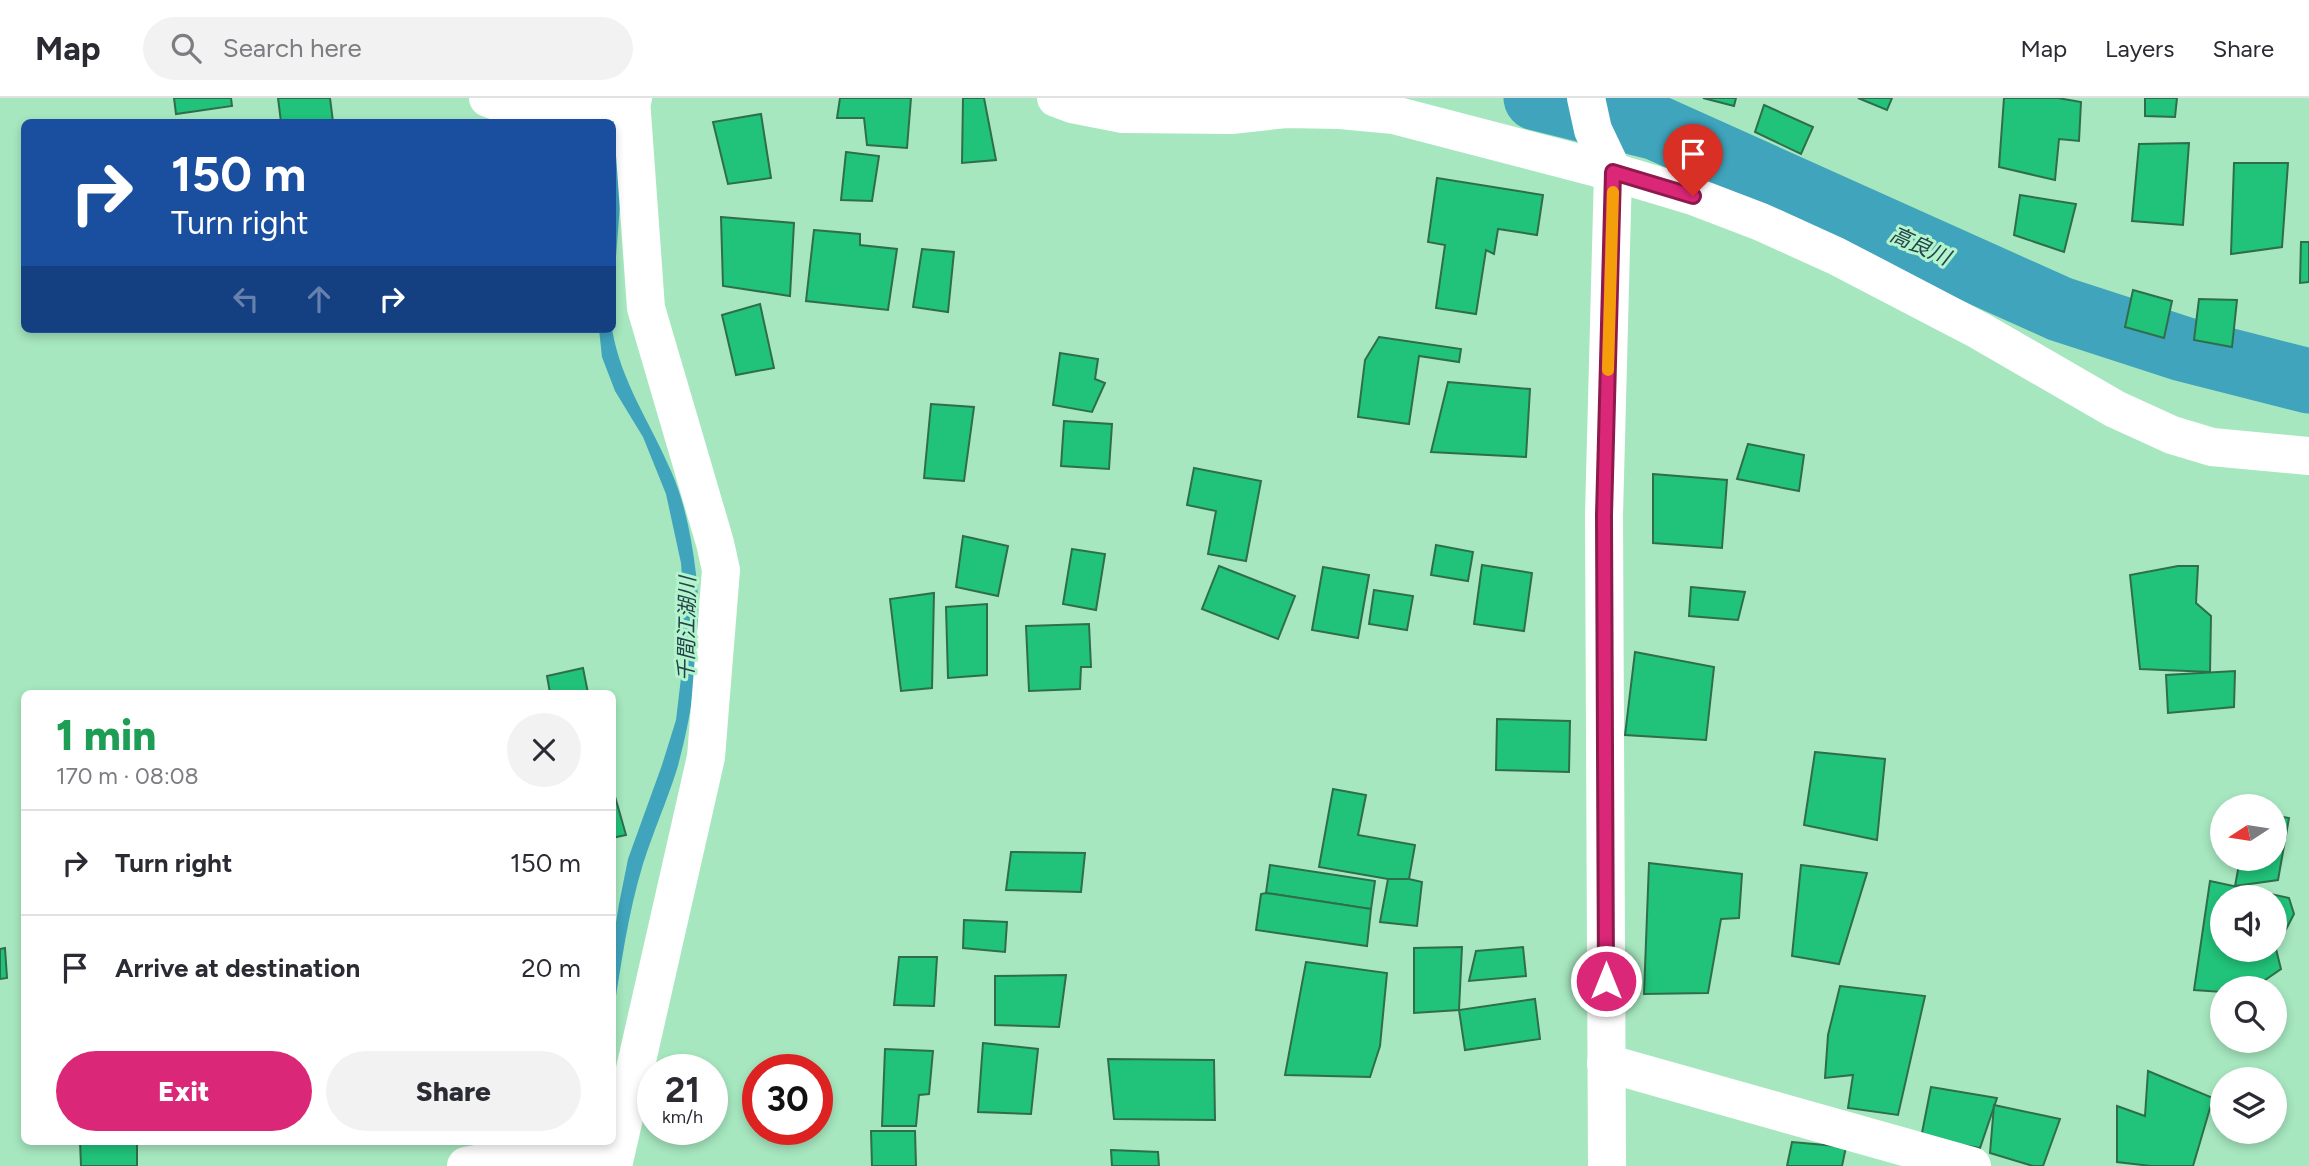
<!DOCTYPE html>
<meta charset="utf-8">
<style>
body{margin:0;font-family:Figtree,"Noto Sans JP",sans-serif;background:#f2f2f3;color:#2b2b33;height:100vh;display:flex;flex-direction:column;font-size:26px;white-space:nowrap}
*{box-sizing:border-box;margin:0}
p{font-size:23px;color:#7c7c81}
.icon{flex:none;width:38px;height:38px;fill:none;stroke:currentColor;stroke-width:2;stroke-linecap:round;stroke-linejoin:round}
.map{position:relative;flex:1;overflow:hidden}
.sheet{position:absolute;left:21px;top:592px;width:595px;height:455px;display:flex;flex-direction:column;background:#fff;border-radius:10px;box-shadow:0 4px 10px #0003}
.sheet>*{flex:none}
.banner{position:absolute;left:21px;top:21px;width:595px;height:214px;border-radius:10px;box-shadow:0 4px 10px #0003;background:#1a4fa0;color:#fff;overflow:hidden}
.needle{width:46px;rotate:258deg}
.controls{position:absolute;left:2210px;top:696px;display:grid;gap:14px}
.controls a{display:grid;place-items:center;width:77px;height:77px;border-radius:50%;background:#fff;box-shadow:0 4px 10px #0003;font-size:35px}
.speed{position:absolute;left:637px;top:956px;display:flex;gap:14px;font-size:35px;font-weight:700;text-align:center}
.speed>*{display:grid;place-content:center;width:91px;height:91px;border-radius:50%;background:#fff;box-shadow:0 4px 10px #0003;line-height:1}
.speed small{font-size:18px;font-weight:400}
.speed .limit{border:10px solid #d22;background:#fff;color:#111}
.pin{position:absolute;display:grid;place-items:center;width:60px;height:60px;color:#fff;margin:-72px -30px;border-radius:50% 50% 50% 0;rotate:-45deg;box-shadow:0 0 7px #0007}
.pin .icon{rotate:45deg}
.me{position:absolute;width:77px;margin:-38px;rotate:0deg;stroke-linejoin:round;filter:drop-shadow(0 0 5px #0008)}
.turn{display:flex;align-items:center;gap:24px;height:147px;padding:0 35px;font-size:32px}
.turn .icon{width:91px;height:91px;stroke-width:2.5}
.turn b{display:block;font-size:49px;line-height:60px}
.lanes{display:flex;align-items:center;height:66px;padding:0 35px;background:#0003;justify-content:center;gap:35px;direction:ltr}
.lanes .off{opacity:.35}
.round{display:grid;place-items:center;flex:none;width:74px;height:74px;border-radius:37px;background:#f2f2f3}
.overview{display:flex;align-items:center;justify-content:space-between;height:119px;padding:0 35px}
h1{font-size:42px;font-weight:800;line-height:52px;color:#1e9e55}
.primary-button{display:flex;gap:14px;margin-top:auto;padding:14px 35px}
.primary-button a{flex:1;height:80px;border-radius:42px;background:#db2777;color:#fff;font-size:28px;font-weight:800;line-height:80px;text-align:center}
.primary-button a+a{background:#f2f2f3;color:#2b2b33}
ul{padding:0;list-style:none}
li{display:flex;align-items:center;gap:21px;height:105px;padding:0 35px;border-top:2px solid #e1e1e2}
li div{flex:1}
li b{display:block;font-size:26px}
li em{font-style:normal}
header{display:flex;align-items:center;gap:42px;box-sizing:border-box;height:98px;padding:0 35px;background:#fff;border-bottom:2px solid #e1e1e2}
header strong{font-size:33px}
nav{display:flex;gap:38px;margin-inline-start:auto;font-size:24px}
.search{width:490px;height:63px;background:#f2f2f3;display:flex;align-items:center;gap:18px;box-sizing:border-box;padding:0 24px;border-radius:38px;color:#7c7c81;font-size:26px}
.map>svg:first-child{display:block}
.water{fill:#3fa4bc}
.lines{fill:none;stroke-linecap:round;stroke-linejoin:round}
.river{stroke:#3fa4bc;stroke-width:65}
.building{fill:#21c279;stroke:#2f6e4c;stroke-width:2;fill-rule:evenodd}
.minor{stroke:#fff;stroke-width:38}
.route-casing{stroke:#8e194d;stroke-width:18}
.route{stroke:#db2777;stroke-width:12}
.slow{stroke:#f59e0b;stroke-width:12}
.labels{text-anchor:middle;stroke-width:6;stroke-linejoin:round;paint-order:stroke}
.water-label{font-size:21px;font-style:italic;fill:#25434c;stroke:#b3f4cc}
</style>
<header>
<strong>Map</strong>
<div class="search"><svg class="icon" aria-label="search" viewBox="0 0 24 24"><circle cx="10" cy="10" r="6"/><path d="M15 15l6 6"/></svg>Search here</div>
<nav><a>Map</a><a>Layers</a><a>Share</a></nav>
</header>
<div class="map">
<svg width="2309" height="1068" viewBox="0 0 2309 1068">
<rect width="100%" height="100%" fill="#a6e7bf"/>
<g class="water">
<polygon points="614,21 622,81 613,197 612,24 602,24"/>
<path d="M599,231H612C621,284 650,324 671,373C685,404 692,442 696,476C703,536 694,613 677,671C667,703 653,734 643,766C628,815 621,867 613,917V843L619,806L628,761L662,667L676,622L683,563L684,504L681,465L666,396L643,339L615,293L602,259Z"/>
</g>
<g class="lines">
<polyline class="river" points="1536,0 1657,30 2060,211 2183,251 2309,283"/>
</g>
<g class="building">
<polygon points="174,0 231,0 232,8 176,16"/>
<polygon points="278,0 330,0 333,24 281,24"/>
<polygon points="840,0 911,0 907,50 867,47 864,20 837,20"/>
<polygon points="963,0 984,0 996,62 962,65"/>
<polygon points="1703,0 1736,0 1734,8"/>
<polygon points="1858,0 1892,0 1887,12"/>
<polygon points="2004,0 2058,0 2081,4 2079,43 2059,41 2055,82 1999,69"/>
<polygon points="2145,0 2177,0 2175,19 2145,18"/>
<polygon points="1764,7 1813,29 1801,56 1755,34"/>
<polygon points="761,16 771,80 728,86 713,24"/>
<polygon points="2189,45 2183,127 2132,123 2139,46"/>
<polygon points="846,54 879,58 872,103 841,102"/>
<polygon points="2234,65 2288,65 2282,149 2231,156"/>
<polygon points="1437,80 1543,97 1537,137 1498,131 1494,156 1486,152 1476,216 1436,210 1445,147 1428,144"/>
<polygon points="2020,97 2076,106 2064,154 2014,137"/>
<polygon points="721,119 794,125 790,198 723,188"/>
<polygon points="814,132 860,136 860,147 897,151 888,212 806,203"/>
<polygon points="2301,144 2309,144 2309,184 2300,185"/>
<polygon points="922,151 954,154 948,214 913,209"/>
<polygon points="2133,192 2172,203 2164,240 2125,229"/>
<polygon points="2199,201 2237,202 2232,249 2194,242"/>
<polygon points="760,206 774,270 736,277 722,217"/>
<polygon points="1379,239 1461,251 1459,264 1419,258 1409,326 1358,319 1365,262"/>
<polygon points="1060,255 1098,261 1095,281 1105,285 1092,314 1053,307"/>
<polygon points="1448,284 1530,291 1526,359 1431,354"/>
<polygon points="931,306 974,309 964,383 924,380"/>
<polygon points="1064,323 1112,326 1109,371 1061,368"/>
<polygon points="1748,346 1804,357 1799,393 1737,381"/>
<polygon points="1194,370 1261,383 1246,463 1208,456 1216,413 1187,407"/>
<polygon points="1653,376 1727,382 1722,450 1653,445"/>
<polygon points="963,438 1008,448 998,498 956,489"/>
<polygon points="1436,447 1473,454 1468,483 1431,477"/>
<polygon points="1072,451 1105,456 1096,512 1063,506"/>
<polygon points="1482,467 1532,475 1524,533 1474,526"/>
<polygon points="1219,468 1295,498 1278,541 1202,511"/>
<polygon points="2178,468 2198,468 2196,505 2211,518 2210,574 2140,571 2130,477"/>
<polygon points="1323,469 1369,477 1358,540 1312,532"/>
<polygon points="1691,489 1745,494 1738,522 1689,518"/>
<polygon points="1374,492 1413,498 1407,532 1369,526"/>
<polygon points="934,495 932,590 901,593 890,501"/>
<polygon points="987,506 987,577 948,580 946,509"/>
<polygon points="1089,526 1091,569 1081,569 1080,591 1029,593 1026,528"/>
<polygon points="1635,554 1714,569 1706,642 1625,637"/>
<polygon points="583,570 588,595 550,595 547,578"/>
<polygon points="2235,573 2234,609 2168,615 2166,577"/>
<polygon points="1497,621 1570,623 1569,674 1496,672"/>
<polygon points="1815,654 1885,661 1877,742 1804,727"/>
<polygon points="612,688 626,737 612,740"/>
<polygon points="1333,691 1366,697 1358,737 1415,747 1409,781 1388,781 1319,769"/>
<polygon points="2275,718 2289,720 2278,782 2235,788 2240,761 2275,761"/>
<polygon points="1011,754 1085,755 1081,794 1006,792"/>
<polygon points="1649,765 1742,776 1739,820 1721,821 1708,895 1644,896"/>
<polygon points="1270,767 1375,783 1371,811 1266,795"/>
<polygon points="1801,767 1867,775 1839,866 1792,858"/>
<polygon points="1388,781 1409,781 1422,784 1417,828 1380,824"/>
<path d="M2210,783L2289,800L2294,816L2276,851L2281,871L2252,891H2222V894L2194,892ZM2222,800H2275V852H2222Z"/>
<polygon points="1266,795 1371,811 1367,848 1256,832 1261,796"/>
<polygon points="964,822 1007,824 1005,854 963,850"/>
<polygon points="1462,849 1459,912 1414,915 1414,850"/>
<polygon points="1523,849 1526,878 1469,883 1476,853"/>
<polygon points="5,850 7,880 0,881 0,851"/>
<polygon points="899,859 937,859 934,908 894,907"/>
<polygon points="1306,864 1387,875 1380,948 1370,979 1285,977"/>
<polygon points="1066,877 1059,929 995,927 995,878"/>
<polygon points="1840,888 1925,898 1898,1017 1848,1010 1853,977 1825,980 1828,937"/>
<polygon points="1535,901 1540,941 1465,952 1459,912"/>
<polygon points="983,945 1038,951 1031,1016 978,1014"/>
<polygon points="885,951 933,953 929,996 919,997 916,1028 882,1028"/>
<polygon points="1108,961 1214,962 1215,1022 1114,1021"/>
<polygon points="2148,973 2213,1000 2193,1068 2151,1068 2117,1064 2117,1008 2145,1018"/>
<polygon points="1931,989 1997,1000 1980,1050 1921,1040"/>
<polygon points="1994,1007 2060,1021 2043,1068 2033,1068 1990,1055"/>
<polygon points="871,1033 915,1033 916,1068 872,1068"/>
<polygon points="80,1043 137,1043 137,1068 81,1068"/>
<polygon points="1792,1044 1846,1049 1842,1068 1787,1068"/>
<polygon points="1111,1052 1158,1054 1159,1068 1112,1068"/>
</g>
<g class="lines">
<g class="minor">
<path d="M488,0C534,20 585,10 633,0"/>
<polyline points="1056,0 1072,6 1123,16 1231,17 1286,11 1340,12 1394,17 1613,74 1693,98 1761,124 1836,158 1980,233 2115,311 2172,337 2212,349 2309,358"/>
<polyline points="1586,0 1593,32 1613,74 1604,417 1607,1068"/>
<polyline points="1606,965 1972,1068"/>
<polyline points="466,1068 536,1055 606,1068"/>
<polyline points="613,1068 706,659 721,472 715,445 646,210 631,1"/>
</g>
</g>
<g class="lines">
<defs>
<polyline id="route" points="1606,883 1604,417 1613,74 1693,98"/>
</defs>
<use href="#route" class="route-casing"/>
<use href="#route" class="route"/>
<polyline class="slow" points="1608,272 1613,94"/>
</g>
<g class="labels">
<g class="water-label">
<text transform="translate(1920 148) rotate(24)" y="7">高良川</text>
<text transform="translate(687 531) rotate(-89)" y="7">千間江湖川</text>
</g>
</g>
</svg>
<div class="controls">
<a><svg class="needle" viewBox="-14 -14 28 28"><path d="M0-13l5 13h-10z" fill="#e53935"/><path d="M0 13l5-13h-10z" fill="#7c7c81"/></svg></a>
<a><svg class="icon" aria-label="sound" viewBox="0 0 24 24"><path d="M4 9h4l5-4v14l-5-4H4zM17 9q2 3 0 6"/></svg></a>
<a><svg class="icon" aria-label="search" viewBox="0 0 24 24"><circle cx="10" cy="10" r="6"/><path d="M15 15l6 6"/></svg></a>
<a><svg class="icon" aria-label="layers" viewBox="0 0 24 24"><path d="M12 4l9 5-9 5-9-5zM3 14l9 5 9-5"/></svg></a>
</div>
<div class="speed"><div>21<small>km/h</small></div><div class="limit">30</div></div>
<div class="pin" style="left:1693px;top:98px;background:#d93025"><svg class="icon" aria-label="arrive" viewBox="0 0 24 24"><path d="M6 21V4h12l-3 4 3 4H6"/></svg></div>
<svg class="me" style="left:1606px;top:883px" viewBox="-20 -20 40 40"><circle r="17" fill="#db2777" stroke="#fff" stroke-width="3"/><path d="M0-11L8 9 0 5-8 9z" fill="#fff"/></svg>
<div class="banner">
<div class="turn"><svg class="icon" aria-label="right" viewBox="0 0 24 24"><path d="M7 20v-9h11M14 6l5 5-5 5"/></svg><div><b>150 m</b>Turn right</div></div>
<div class="lanes"><svg class="icon off" aria-label="left" viewBox="0 0 24 24"><path d="M17 20v-9H6M10 6l-5 5 5 5"/></svg><svg class="icon off" aria-label="ahead" viewBox="0 0 24 24"><path d="M12 20V5M6 11l6-6 6 6"/></svg><svg class="icon" aria-label="right" viewBox="0 0 24 24"><path d="M7 20v-9h11M14 6l5 5-5 5"/></svg></div>
</div>
<section class="sheet">
<div class="overview"><div><h1>1 min</h1><p>170 m · 08:08</p></div><a class="round"><svg class="icon" aria-label="close" viewBox="0 0 24 24"><path d="M6 6l12 12M18 6L6 18"/></svg></a></div>
<ul>
<li><svg class="icon" aria-label="right" viewBox="0 0 24 24"><path d="M7 20v-9h11M14 6l5 5-5 5"/></svg><div><b>Turn right</b></div><em>150 m</em></li>
<li><svg class="icon" aria-label="arrive" viewBox="0 0 24 24"><path d="M6 21V4h12l-3 4 3 4H6"/></svg><div><b>Arrive at destination</b></div><em>20 m</em></li>
</ul>
<div class="primary-button"><a>Exit</a><a>Share</a></div>
</section>
</div>
